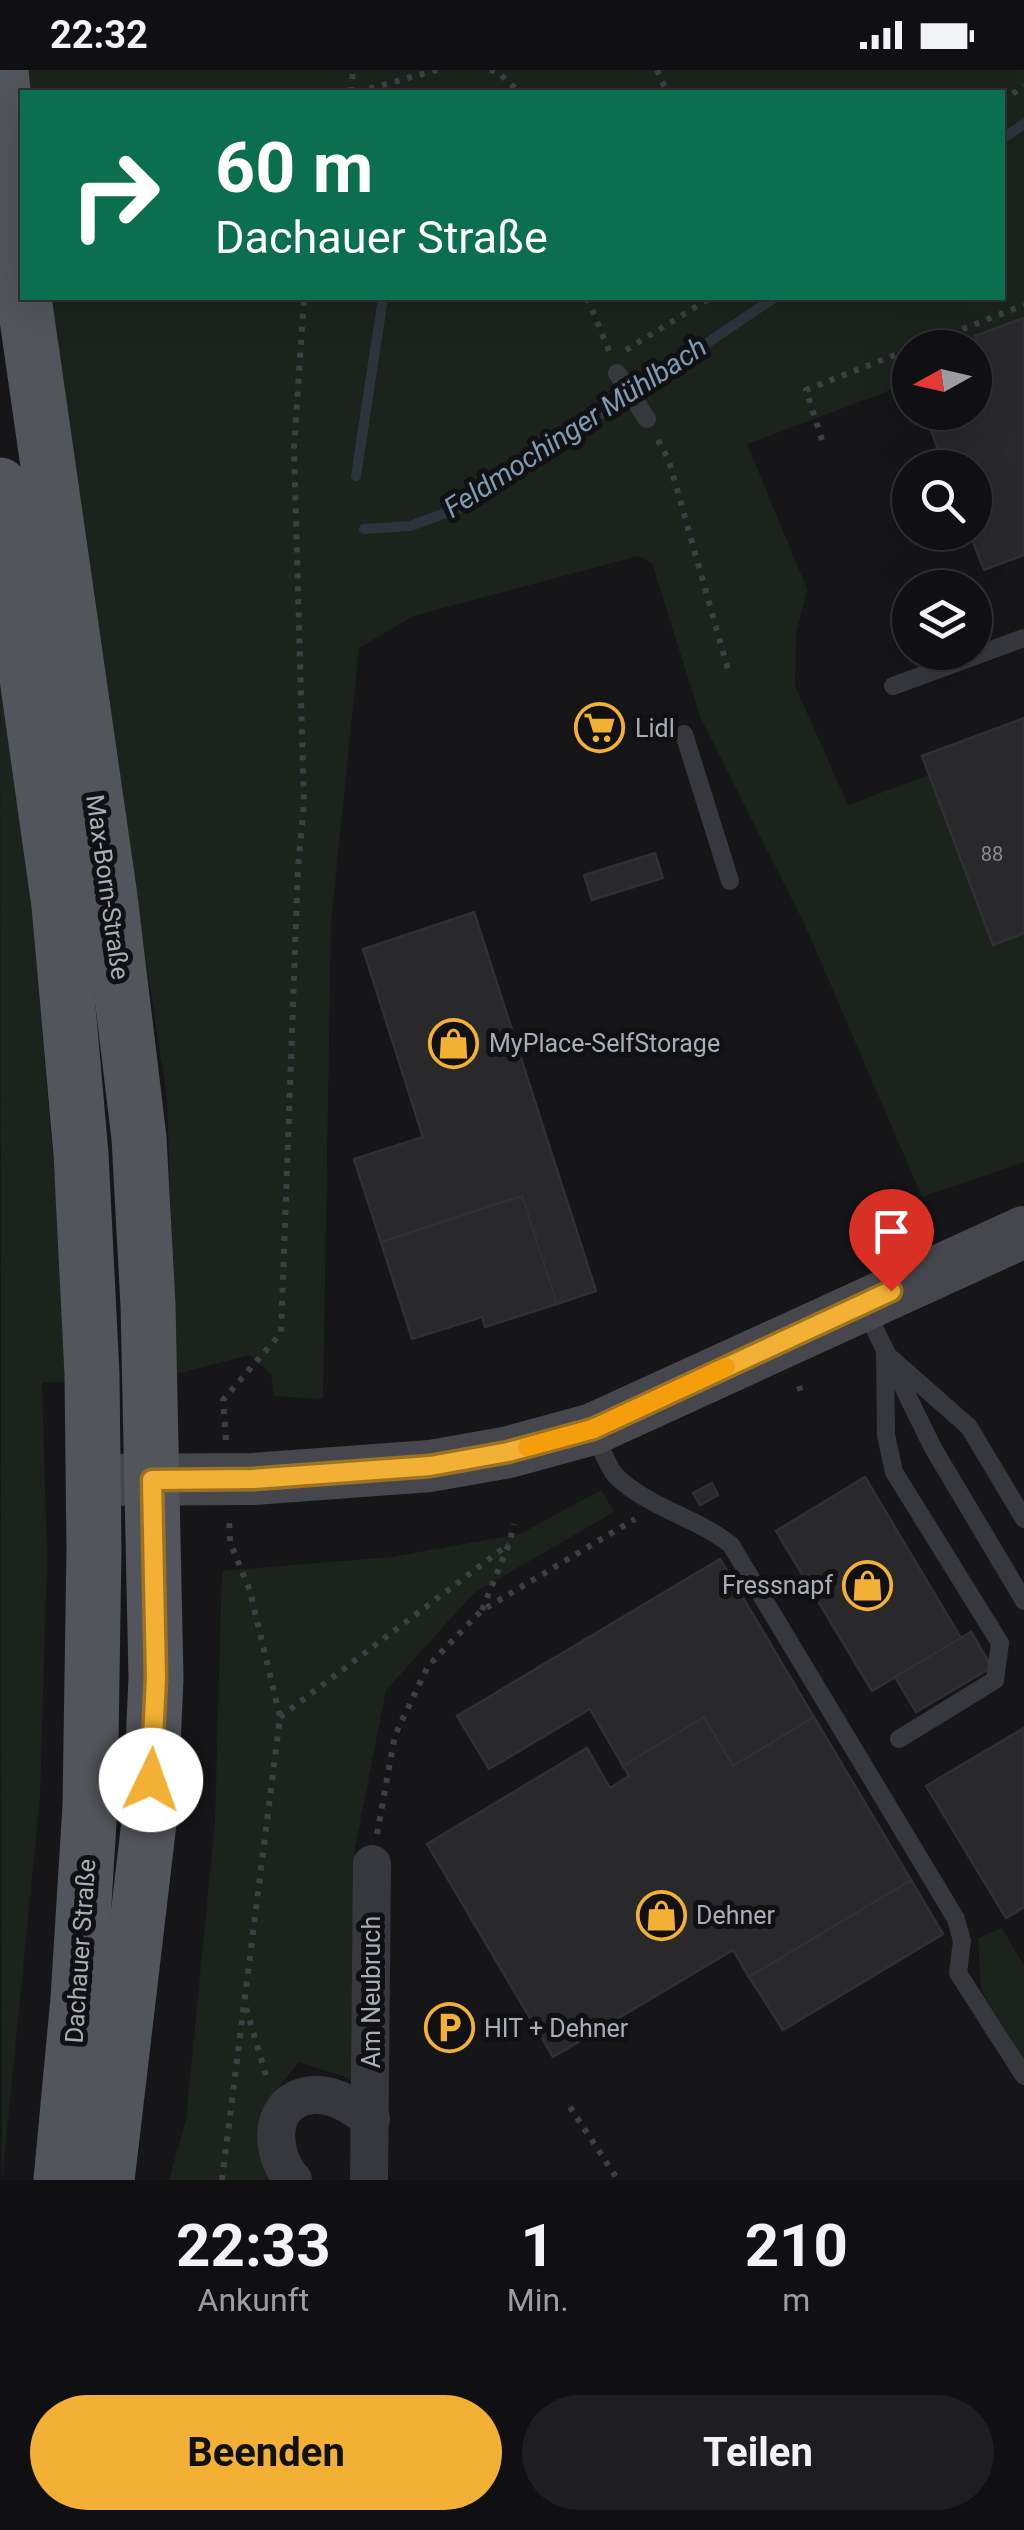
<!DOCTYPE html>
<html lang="de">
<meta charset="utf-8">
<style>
body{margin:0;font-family:Roboto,sans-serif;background:#1e1e20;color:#f1f3f6;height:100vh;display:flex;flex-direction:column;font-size:38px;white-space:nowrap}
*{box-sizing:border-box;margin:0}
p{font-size:32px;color:#9c9d9f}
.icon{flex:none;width:55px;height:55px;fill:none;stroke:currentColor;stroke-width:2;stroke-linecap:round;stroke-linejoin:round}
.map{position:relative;height:2110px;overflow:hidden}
.sheet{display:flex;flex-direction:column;background:#101012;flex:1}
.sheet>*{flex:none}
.banner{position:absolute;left:20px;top:20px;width:985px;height:210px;border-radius:0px;box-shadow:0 10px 40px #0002,0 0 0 2px #303032;background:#0b6e4f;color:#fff;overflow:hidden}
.needle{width:65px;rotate:262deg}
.controls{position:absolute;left:892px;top:260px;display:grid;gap:20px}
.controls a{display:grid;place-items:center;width:100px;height:100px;border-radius:50%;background:#101012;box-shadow:0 10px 40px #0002,0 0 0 2px #303032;font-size:50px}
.pin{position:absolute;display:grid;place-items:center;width:85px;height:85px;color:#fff;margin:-102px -42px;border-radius:50% 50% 50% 0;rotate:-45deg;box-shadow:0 0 10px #0007}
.pin .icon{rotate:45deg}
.me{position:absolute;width:110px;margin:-55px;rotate:3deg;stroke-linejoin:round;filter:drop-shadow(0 0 8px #0008)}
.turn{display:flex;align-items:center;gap:35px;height:210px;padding:0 30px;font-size:45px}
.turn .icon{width:130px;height:130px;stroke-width:2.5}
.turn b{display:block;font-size:70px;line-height:85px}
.eta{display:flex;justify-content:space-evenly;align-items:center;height:170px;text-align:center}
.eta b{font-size:60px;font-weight:700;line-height:70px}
.action{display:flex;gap:20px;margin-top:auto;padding:20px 30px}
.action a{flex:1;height:115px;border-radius:60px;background:#f2b134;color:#111;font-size:40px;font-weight:700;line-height:115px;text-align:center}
.action a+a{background:#1e1e20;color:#f1f3f6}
.status{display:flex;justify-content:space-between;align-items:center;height:70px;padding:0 50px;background:#101012;direction:ltr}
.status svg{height:28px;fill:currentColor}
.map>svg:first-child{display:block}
.green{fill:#1c231d}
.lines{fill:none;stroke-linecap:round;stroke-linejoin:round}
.stream{stroke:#2c353c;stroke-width:10}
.building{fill:#29292c;stroke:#303034;stroke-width:2.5}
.path{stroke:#3d3f44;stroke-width:6;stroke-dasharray:5 8;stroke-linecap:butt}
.service{stroke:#37383d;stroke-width:18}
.minor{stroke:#37383d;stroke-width:38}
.secondary{stroke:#45474d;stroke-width:52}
.primary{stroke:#53555c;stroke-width:55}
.route-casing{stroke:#9d7322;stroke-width:25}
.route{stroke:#f2b134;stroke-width:18}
.slow{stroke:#f59e0b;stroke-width:18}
.labels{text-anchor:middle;stroke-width:10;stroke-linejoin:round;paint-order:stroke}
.number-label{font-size:20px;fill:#888b94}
.poi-label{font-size:25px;fill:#a8adb8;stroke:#111113;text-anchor:start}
.street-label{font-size:25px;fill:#a8adb8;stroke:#111113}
.water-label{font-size:28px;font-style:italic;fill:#7f9bb3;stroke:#111113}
</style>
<div class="status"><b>22:32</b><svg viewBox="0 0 49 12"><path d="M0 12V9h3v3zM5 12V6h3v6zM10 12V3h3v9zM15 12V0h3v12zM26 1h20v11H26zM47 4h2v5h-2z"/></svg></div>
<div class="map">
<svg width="1024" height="2110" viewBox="0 0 1024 2110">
<rect width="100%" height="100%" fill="#161618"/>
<g class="green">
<polygon points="29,0 1024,0 1024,248 975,266 982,285 975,288 975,278 910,278 910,313 747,374 807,519 796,565 795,616 848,735 929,705 994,874 1024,863 1024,1092 922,1127 805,855 701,649 652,493 638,486 413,546 359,578 331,852 323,1329 274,1326 271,1304 250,1285 176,1304 167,1028 55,283 49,228 1002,228 1002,22 30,22"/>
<polygon points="0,559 32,844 72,1312 42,1312 47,1488 40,1727 2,2110"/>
<polygon points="601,1420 614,1442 474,1523 386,1620 355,1777 359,2020 346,2007 299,1992 268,2030 261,2093 277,2110 169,2110 186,2050 215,1752 222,1501 392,1487 520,1464"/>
<polygon points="1002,1858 1024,1896 1024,1990 981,1920 978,1868"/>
</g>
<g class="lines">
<g class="stream">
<polyline points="1002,69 1024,54"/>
<polyline points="356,406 383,228"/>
<polyline points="364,459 410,456 459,438 488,412 554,376 774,228"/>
</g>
</g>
<g class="building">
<polygon points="1024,248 1024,485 984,500 969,462 975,462 975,398 945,398 924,342 975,342 975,288 982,285 975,266"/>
<polygon points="1024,648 1024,863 993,875 922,686"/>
<polygon points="655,783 663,808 592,830 584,805"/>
<polygon points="474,842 596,1221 557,1234 522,1126 381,1172 354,1089 423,1067 363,879"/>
<polygon points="522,1126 557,1234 485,1257 482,1247 412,1269 381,1172"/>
<polygon points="865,1407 961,1568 872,1621 776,1461"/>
<polygon points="712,1413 718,1425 700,1435 693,1423"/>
<polygon points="720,1489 814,1647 733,1696 704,1647 623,1696 590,1639 489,1699 457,1646"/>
<polygon points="971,1562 992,1597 916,1642 895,1607"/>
<polygon points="704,1647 733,1696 814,1647 911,1810 749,1907 733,1880 553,1987 427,1774 587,1678 610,1718 629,1706 623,1696"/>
<polygon points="1024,1658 1024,1837 1006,1848 926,1716"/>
<polygon points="911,1810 943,1864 783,1960 749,1907"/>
</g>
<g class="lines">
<g class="path">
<polyline points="490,0 499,3 519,22"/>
<polyline points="657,0 667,22"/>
<polyline points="351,22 353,0"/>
<polyline points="357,22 437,0"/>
<polyline points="1002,31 1024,16"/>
<polyline points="587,228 610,283"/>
<polyline points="914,278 1024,235"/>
<polyline points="626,280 710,228"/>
<polyline points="658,370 669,391 729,603"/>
<polyline points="822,370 806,320 910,279"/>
<polyline points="799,1316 801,1322"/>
<polyline points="226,1370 223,1330 281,1263 298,798 304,734 294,378 304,228"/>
<polyline points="482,1540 509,1474 514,1454"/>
<polyline points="280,1647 509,1474"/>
<polyline points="377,1764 395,1665 428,1596 481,1541 635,1449"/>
<polyline points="246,1938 268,2012"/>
<polyline points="570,2037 618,2110"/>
<polyline points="222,2110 280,1647 250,1521 230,1472 229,1448"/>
</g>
<g class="service">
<polyline points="617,303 647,349"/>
<polyline points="893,616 1024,568"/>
<polyline points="684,664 730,811"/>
<polyline points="865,1239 933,1378 1024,1531"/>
<polyline points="885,1283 886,1365 894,1402 1000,1573 995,1610 899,1669"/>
<polyline points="892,1289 969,1357 1024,1449"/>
<path d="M595,1364C601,1377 607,1396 616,1406C649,1438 696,1447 731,1475L956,1849L962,1871L958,1903L1024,2006"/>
</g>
<g class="minor">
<path d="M293,2110C271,2087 266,2035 306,2026C330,2020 352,2036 371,2049"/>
<polyline points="369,2110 372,1794"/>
</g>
<polyline class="secondary" points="92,1410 253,1409 430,1396 509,1382 593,1359 1024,1162"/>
<g class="primary">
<polyline points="1,0 22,214"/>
<polyline points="24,228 110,827 139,1068 148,1235 156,1608 150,1744 107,2110"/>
<polyline points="0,415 59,836 81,1084 92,1304 94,1480 90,1736 78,1929 61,2110"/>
</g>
</g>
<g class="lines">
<defs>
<polyline id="route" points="151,1710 156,1608 152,1410 252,1409 430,1396 508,1382 593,1359 891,1221"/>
</defs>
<use href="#route" class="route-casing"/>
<use href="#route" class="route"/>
<polyline class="slow" points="527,1377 593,1359 726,1297"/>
</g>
<defs>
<symbol id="supermarket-ring" viewBox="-11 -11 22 22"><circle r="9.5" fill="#111113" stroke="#f2b134" stroke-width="1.5"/><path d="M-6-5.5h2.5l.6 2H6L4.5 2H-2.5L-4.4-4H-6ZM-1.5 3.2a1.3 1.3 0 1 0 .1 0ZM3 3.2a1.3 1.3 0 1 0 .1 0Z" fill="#f2b134"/></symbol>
<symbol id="shop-ring" viewBox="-11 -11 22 22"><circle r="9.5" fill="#111113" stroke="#f2b134" stroke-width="1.5"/><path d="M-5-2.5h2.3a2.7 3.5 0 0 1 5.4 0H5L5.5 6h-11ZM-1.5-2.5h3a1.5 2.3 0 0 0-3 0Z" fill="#f2b134"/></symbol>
<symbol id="parking-ring" viewBox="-11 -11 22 22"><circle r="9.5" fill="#111113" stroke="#f2b134" stroke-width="1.5"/><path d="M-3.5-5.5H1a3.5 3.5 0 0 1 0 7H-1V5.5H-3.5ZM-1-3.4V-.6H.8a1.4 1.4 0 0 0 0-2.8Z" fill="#f2b134"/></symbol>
</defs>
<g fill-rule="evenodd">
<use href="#supermarket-ring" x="572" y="630" width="55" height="55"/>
<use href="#shop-ring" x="426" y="946" width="55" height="55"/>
<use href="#shop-ring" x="840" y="1488" width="55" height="55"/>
<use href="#shop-ring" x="634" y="1818" width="55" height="55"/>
<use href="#parking-ring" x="422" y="1930" width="55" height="55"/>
</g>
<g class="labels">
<g class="number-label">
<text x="992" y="791">88</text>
</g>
<g class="poi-label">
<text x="635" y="667">Lidl</text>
<text x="489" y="982">MyPlace-SelfStorage</text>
<text x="833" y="1524" text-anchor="end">Fressnapf</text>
<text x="696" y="1854">Dehner</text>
<text x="484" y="1967">HIT + Dehner</text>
</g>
<g class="street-label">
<text transform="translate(108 817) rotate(82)" y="9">Max-Born-Straße</text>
<text transform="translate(80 1881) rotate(-86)" y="9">Dachauer Straße</text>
<text transform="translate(371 1922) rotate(-90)" y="9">Am Neubruch</text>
</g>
<g class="water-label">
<text transform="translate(575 357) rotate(-33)" y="10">Feldmochinger Mühlbach</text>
</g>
</g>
</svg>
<div class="controls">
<a><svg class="needle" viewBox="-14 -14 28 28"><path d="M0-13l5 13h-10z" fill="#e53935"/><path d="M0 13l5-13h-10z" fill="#9c9d9f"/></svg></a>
<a><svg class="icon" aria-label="search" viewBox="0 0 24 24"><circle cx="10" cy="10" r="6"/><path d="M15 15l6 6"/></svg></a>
<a><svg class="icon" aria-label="layers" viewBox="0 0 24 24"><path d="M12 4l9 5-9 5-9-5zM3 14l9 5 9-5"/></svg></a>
</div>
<div class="pin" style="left:891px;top:1221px;background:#d93025"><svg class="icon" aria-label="arrive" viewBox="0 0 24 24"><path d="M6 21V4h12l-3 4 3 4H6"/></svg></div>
<svg class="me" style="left:151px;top:1710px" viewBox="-20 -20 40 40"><circle r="19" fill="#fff"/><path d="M0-13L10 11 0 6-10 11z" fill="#f2b134"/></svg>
<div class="banner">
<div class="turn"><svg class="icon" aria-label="right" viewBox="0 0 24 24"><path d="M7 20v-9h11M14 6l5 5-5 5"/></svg><div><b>60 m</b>Dachauer Straße</div></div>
</div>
</div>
<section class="sheet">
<div class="eta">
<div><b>22:33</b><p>Ankunft</p></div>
<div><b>1</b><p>Min.</p></div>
<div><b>210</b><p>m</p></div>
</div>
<div class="action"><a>Beenden</a><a>Teilen</a></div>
</section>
